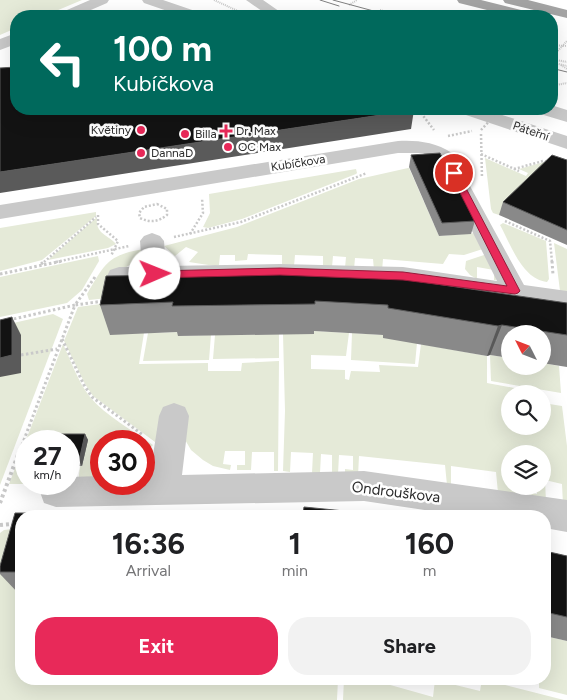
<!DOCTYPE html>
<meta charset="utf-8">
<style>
body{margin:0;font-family:Figtree,sans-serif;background:#f2f2f2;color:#202124;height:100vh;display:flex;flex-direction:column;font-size:19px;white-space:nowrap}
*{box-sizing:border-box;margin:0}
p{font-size:16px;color:#757577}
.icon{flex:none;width:28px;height:28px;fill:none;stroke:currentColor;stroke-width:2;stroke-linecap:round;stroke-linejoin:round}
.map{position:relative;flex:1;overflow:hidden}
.drawer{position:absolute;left:15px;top:510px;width:536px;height:175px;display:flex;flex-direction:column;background:#fff;border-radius:20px;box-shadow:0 5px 20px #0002}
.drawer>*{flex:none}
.top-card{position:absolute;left:10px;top:10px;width:548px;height:105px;border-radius:20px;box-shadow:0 5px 20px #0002;background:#00695c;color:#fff;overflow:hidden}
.needle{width:32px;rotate:312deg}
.controls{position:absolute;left:501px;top:325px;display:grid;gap:10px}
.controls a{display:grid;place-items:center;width:50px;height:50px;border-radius:50%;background:#fff;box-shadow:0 5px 20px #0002;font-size:25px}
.speed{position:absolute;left:15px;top:430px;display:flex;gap:10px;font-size:25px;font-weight:700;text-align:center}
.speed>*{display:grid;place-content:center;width:65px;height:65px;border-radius:50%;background:#fff;box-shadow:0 5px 20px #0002;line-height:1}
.speed small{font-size:12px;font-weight:400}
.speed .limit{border:8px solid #d22;background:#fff;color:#111}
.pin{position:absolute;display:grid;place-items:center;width:42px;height:42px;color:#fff;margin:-21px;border:2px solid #fff;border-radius:50%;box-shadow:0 1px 5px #0007}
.me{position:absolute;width:55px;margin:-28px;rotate:89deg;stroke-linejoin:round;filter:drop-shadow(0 0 4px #0008)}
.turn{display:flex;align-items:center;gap:18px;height:105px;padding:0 20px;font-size:22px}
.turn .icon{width:65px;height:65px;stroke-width:2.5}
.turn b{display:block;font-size:35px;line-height:42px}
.eta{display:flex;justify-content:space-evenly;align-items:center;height:85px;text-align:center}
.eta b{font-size:30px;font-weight:700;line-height:35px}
.primary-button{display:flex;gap:10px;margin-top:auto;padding:10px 20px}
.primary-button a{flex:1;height:58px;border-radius:20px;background:#e82959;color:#fff;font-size:20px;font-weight:700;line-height:58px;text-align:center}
.primary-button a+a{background:#f2f2f2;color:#202124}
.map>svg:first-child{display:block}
.green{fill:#e5ead8}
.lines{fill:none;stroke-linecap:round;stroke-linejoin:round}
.path-far3{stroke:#c9c9c9;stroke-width:2;stroke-dasharray:1 1;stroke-linecap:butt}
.path-far2{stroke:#c9c9c9;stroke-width:2.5;stroke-dasharray:2 2;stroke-linecap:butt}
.path-far1{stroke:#c9c9c9;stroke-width:3;stroke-dasharray:2.5 2.5;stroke-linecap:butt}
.path{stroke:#c9c9c9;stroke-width:4;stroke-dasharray:3 3;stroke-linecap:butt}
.minor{fill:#c9c9c9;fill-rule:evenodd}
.major{fill:#a4a4a4;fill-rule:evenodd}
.tram{stroke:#818181;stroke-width:1}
.path-bridge-far1{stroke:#c9c9c9;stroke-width:2;stroke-dasharray:1 1;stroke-linecap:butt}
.path-bridge{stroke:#c9c9c9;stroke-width:2.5;stroke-dasharray:2 2;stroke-linecap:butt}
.wall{fill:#898989}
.shaded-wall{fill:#5a5a5a}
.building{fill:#131313;stroke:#5a5a5a}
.route{fill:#e82959;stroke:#971b3a}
.poi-dot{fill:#e82959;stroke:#fff;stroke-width:2}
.labels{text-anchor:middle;stroke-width:5;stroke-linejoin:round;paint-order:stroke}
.far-poi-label{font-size:12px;fill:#2c2c2c;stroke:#fff;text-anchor:start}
.far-street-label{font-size:12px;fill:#2c2c2c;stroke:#fff}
.street-label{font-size:15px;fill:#2c2c2c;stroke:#fff}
</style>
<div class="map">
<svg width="567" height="700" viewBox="0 0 567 700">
<rect width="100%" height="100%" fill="#fff"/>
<g class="green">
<polygon points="0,0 82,0 44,16 16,16 16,28 0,35"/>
<polygon points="485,158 526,176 528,173 519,169 544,162 567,169 548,167 499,215 493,213 491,209"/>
<polygon points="417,166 409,168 439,236 476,233 489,247 464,255 449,254 443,264 383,259 382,271 374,270 373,259 355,258 354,269 345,268 346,257 333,256 332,267 323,267 323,256 295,255 294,266 282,266 282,255 248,254 247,260 235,261 235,255 220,255 219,265 215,266 189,262 198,252 186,247 175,256 164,246 237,227 359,179"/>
<polygon points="356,169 357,173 356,174 242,219 208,228 203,227 210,213 209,194"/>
<polygon points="96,212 96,216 42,260 0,271 0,228"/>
<path d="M97,217C95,234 107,234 116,244L108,248L48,260Z"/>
<path d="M503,223L546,241L549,279L547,282C522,279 511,245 500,225Z"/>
<polygon points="554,243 567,249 567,292 560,291"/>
<path d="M144,249C140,260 130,266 119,270L145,294L89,300L87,294C105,264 107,255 144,249Z"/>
<polygon points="493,252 498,277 496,280 494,280 494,270 477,267 477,279 470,275 465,269 466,261"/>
<polygon points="98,256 99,261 82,290 67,303 0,317 0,277"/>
<polygon points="146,298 144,333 139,364 208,363 208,371 241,371 242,363 279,361 278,471 274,471 274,452 252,452 251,470 237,470 237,465 245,465 245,451 225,451 223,464 231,465 230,470 213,466 203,460 191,450 184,438 165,424 155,442 93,396 85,384 64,341 78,307"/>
<polygon points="53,314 63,319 0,485 0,326"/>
<polygon points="314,331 349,333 346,356 311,355 311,369 345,370 345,379 349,380 351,371 380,372 379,365 418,367 421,344 487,356 487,383 525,390 525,394 510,394 510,426 542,426 543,403 562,406 567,446 567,506 563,505 562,484 545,480 546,502 529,498 529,492 537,494 536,486 542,486 542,454 510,454 510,486 513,486 513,490 520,491 520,496 498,493 496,472 451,466 451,486 447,485 445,465 359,456 358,476 345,475 345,469 353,470 353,456 339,455 338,474 332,473 332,455 321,454 320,473 312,473 313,453 291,452 290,472 283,471 285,411 283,334 313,334"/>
<polygon points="179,332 178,336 211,335 209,360 143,361 148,333"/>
<polygon points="352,333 383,335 417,343 415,364 351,360"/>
<polygon points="279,334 279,358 213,359 215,335"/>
<path d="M63,344C71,361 78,382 90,397C106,416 132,430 153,445L144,455V441H101V479L95,482L78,483L80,466H82L69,441H26V484H47H9Z"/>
<polygon points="490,355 510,358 510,366 542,366 543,363 559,366 561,393 491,381"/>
<polygon points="21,528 20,594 21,594 21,679 338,679 337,700 0,700 0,533 4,530"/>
<polygon points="545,636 567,641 567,695 539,688 539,679 545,679"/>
<polygon points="344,679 369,679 433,697 435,680 480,691 482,679 564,700 343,700"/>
</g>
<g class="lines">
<g class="path-far3">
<polyline points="214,0 240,12"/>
<polyline points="349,5 357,0"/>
<polyline points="380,10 400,16"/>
<polyline points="353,13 365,16"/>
<polyline points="551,45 567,46"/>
<polyline points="551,59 567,62"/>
<polyline points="551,62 567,66"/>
<polyline points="551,86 567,83"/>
<polyline points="418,109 422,114"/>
</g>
<g class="path-far2">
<polyline points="421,113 434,130"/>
<polyline points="481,134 482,178"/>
<polyline points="448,136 472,131"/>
<polyline points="481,154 519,171"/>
<polyline points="514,169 543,161 547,162"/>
<path d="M157,204L167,209V215C158,222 150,223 140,218L139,213L144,207Z"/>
<polyline points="98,215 98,224 118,241 111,256"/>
<polyline points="505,221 550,241 552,262"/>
<polyline points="190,234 203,213 202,198"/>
<polyline points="174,237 241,222 367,173"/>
<polyline points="44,262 96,217"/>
<polyline points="56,262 129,246"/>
</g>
<g class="path-far1">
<polyline points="552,261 553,275"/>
<polyline points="41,264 45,261"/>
<polyline points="0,274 62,261"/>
<polyline points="95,277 75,305 104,301"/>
<polyline points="9,320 75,305 19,453"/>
<polyline points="62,339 84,385 92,397 143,435"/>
<polyline points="21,355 57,349"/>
</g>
<g class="path">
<polyline points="0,503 19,452"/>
<polyline points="0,525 21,523"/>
</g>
<g class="minor">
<polygon points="90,0 109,0 107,3 77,16 58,16 60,13"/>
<polygon points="142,0 163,0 201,13 203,16 182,16 144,3"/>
<polygon points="246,0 263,0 286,16 269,16"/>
<polygon points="16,33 16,44 0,50 0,39"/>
<polygon points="551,105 567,110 567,122 537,113 535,109 551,109"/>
<polygon points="458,109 484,109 567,136 567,149 460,113"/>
<path d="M398,141C417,140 435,142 452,153L524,285L567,291V309L403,285L280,280L119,285L110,282L107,276L110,270L119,267H142L140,241L144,236L152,233L160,236L164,241L166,266L280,264L403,267L497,281L437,161L423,153H398L0,219V205Z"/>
<polygon points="174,403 185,407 189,416 182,475 364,471 567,500 567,532 545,528 545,516 465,516 364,501 56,507 44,503 40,492 43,484 69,484 69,477 101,476 101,484 144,484 144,475 150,475 159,416 163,407"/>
</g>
<g class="major">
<polygon points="457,0 481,0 533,13 535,16 511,16 459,3"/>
<polygon points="503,0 528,0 567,10 567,18 505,3"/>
</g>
<g class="tram">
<polyline points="320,0 339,6"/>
<polyline points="333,0 392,16"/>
<polyline points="551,68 567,72"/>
</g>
<g class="path-bridge-far1">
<polyline points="551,58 567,41"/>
<polyline points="561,65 567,69"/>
<polyline points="496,114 501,109"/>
</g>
<polyline class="path-bridge" points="481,130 497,113"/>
</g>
<g class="wall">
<polygon points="411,155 475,221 471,234 439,236 409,167"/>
<polygon points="567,160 567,245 499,215 503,202"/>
<polygon points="388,277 567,303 567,367 542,363 542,334 510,334 510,358 490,355 487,356 383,338 383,335 314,331 314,334 178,336 177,332 110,335 100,305"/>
<polygon points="85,434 88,440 82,466 69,466 69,441"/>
<polygon points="545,551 567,556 567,641 545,636"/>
<polygon points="0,572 21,572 21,594 19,594 0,574"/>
</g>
<g class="shaded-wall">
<polygon points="414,110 411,129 0,193 0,172"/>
<polygon points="12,317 21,335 21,373 0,377 0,358"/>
<polygon points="502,325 490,355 487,356 498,326"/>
<polygon points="85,434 88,440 82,466 79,461"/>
</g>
<g class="building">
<polygon points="16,67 16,109 413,109 414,110 0,172 0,68"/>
<polygon points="440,153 475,221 442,223 411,155"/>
<polygon points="552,155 567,160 567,230 503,202"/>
<polygon points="318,271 387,275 388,277 567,303 567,335 502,325 498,326 388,308 388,305 315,301 315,304 172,306 173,302 100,305 106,276 318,273"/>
<polygon points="12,317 12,355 0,358 0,320"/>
<polygon points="53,434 85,434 79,461 69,460 69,441 51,441"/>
<polygon points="304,507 395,516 21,516 21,572 0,572 0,566 15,513 303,513"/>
<polygon points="545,551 567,556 567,617 545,612"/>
</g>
<polygon class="route" points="454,171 458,173 520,291 518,293 515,294 403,280 280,275 155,278 150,274 155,271 280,268 403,272 507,286 450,173"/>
<g class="poi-dot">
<circle cx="141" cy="130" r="5"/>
<path d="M223.5 123.5h5v5h5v5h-5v5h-5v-5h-5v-5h5z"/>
<circle cx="185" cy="134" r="5"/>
<circle cx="228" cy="147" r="5"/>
<circle cx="141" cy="153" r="5"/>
</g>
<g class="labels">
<g class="far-poi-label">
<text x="131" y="134" text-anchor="end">Květiny</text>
<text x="236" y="135">Dr. Max</text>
<text x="195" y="138">Billa</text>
<text x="238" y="151">OC Max</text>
<text x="151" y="157">DannaD</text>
</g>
<g class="far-street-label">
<text transform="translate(531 131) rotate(19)" y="4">Páteřní</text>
<text transform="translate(298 163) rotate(-9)" y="4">Kubíčkova</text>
</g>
<g class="street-label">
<text transform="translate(396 492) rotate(7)" y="5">Ondrouškova</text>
</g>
</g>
</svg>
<div class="controls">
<a><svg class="needle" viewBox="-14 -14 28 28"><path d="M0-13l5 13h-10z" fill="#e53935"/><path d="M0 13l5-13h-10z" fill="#757577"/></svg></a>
<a><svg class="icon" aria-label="search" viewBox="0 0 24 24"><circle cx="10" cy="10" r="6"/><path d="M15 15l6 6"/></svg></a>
<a><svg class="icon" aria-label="layers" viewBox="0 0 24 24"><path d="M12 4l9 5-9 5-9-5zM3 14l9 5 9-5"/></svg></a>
</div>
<div class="speed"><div>27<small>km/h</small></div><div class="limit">30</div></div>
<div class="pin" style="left:454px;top:173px;background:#d93025"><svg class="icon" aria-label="arrive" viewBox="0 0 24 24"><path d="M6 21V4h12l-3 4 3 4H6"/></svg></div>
<svg class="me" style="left:155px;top:274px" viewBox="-20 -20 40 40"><circle r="19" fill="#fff"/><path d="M0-13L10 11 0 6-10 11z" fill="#e82959"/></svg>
<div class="top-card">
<div class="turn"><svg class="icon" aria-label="left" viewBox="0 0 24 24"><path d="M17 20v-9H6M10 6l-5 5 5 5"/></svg><div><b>100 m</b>Kubíčkova</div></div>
</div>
<section class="drawer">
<div class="eta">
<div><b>16:36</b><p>Arrival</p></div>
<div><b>1</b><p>min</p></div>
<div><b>160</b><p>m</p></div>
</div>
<div class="primary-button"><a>Exit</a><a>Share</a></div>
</section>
</div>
